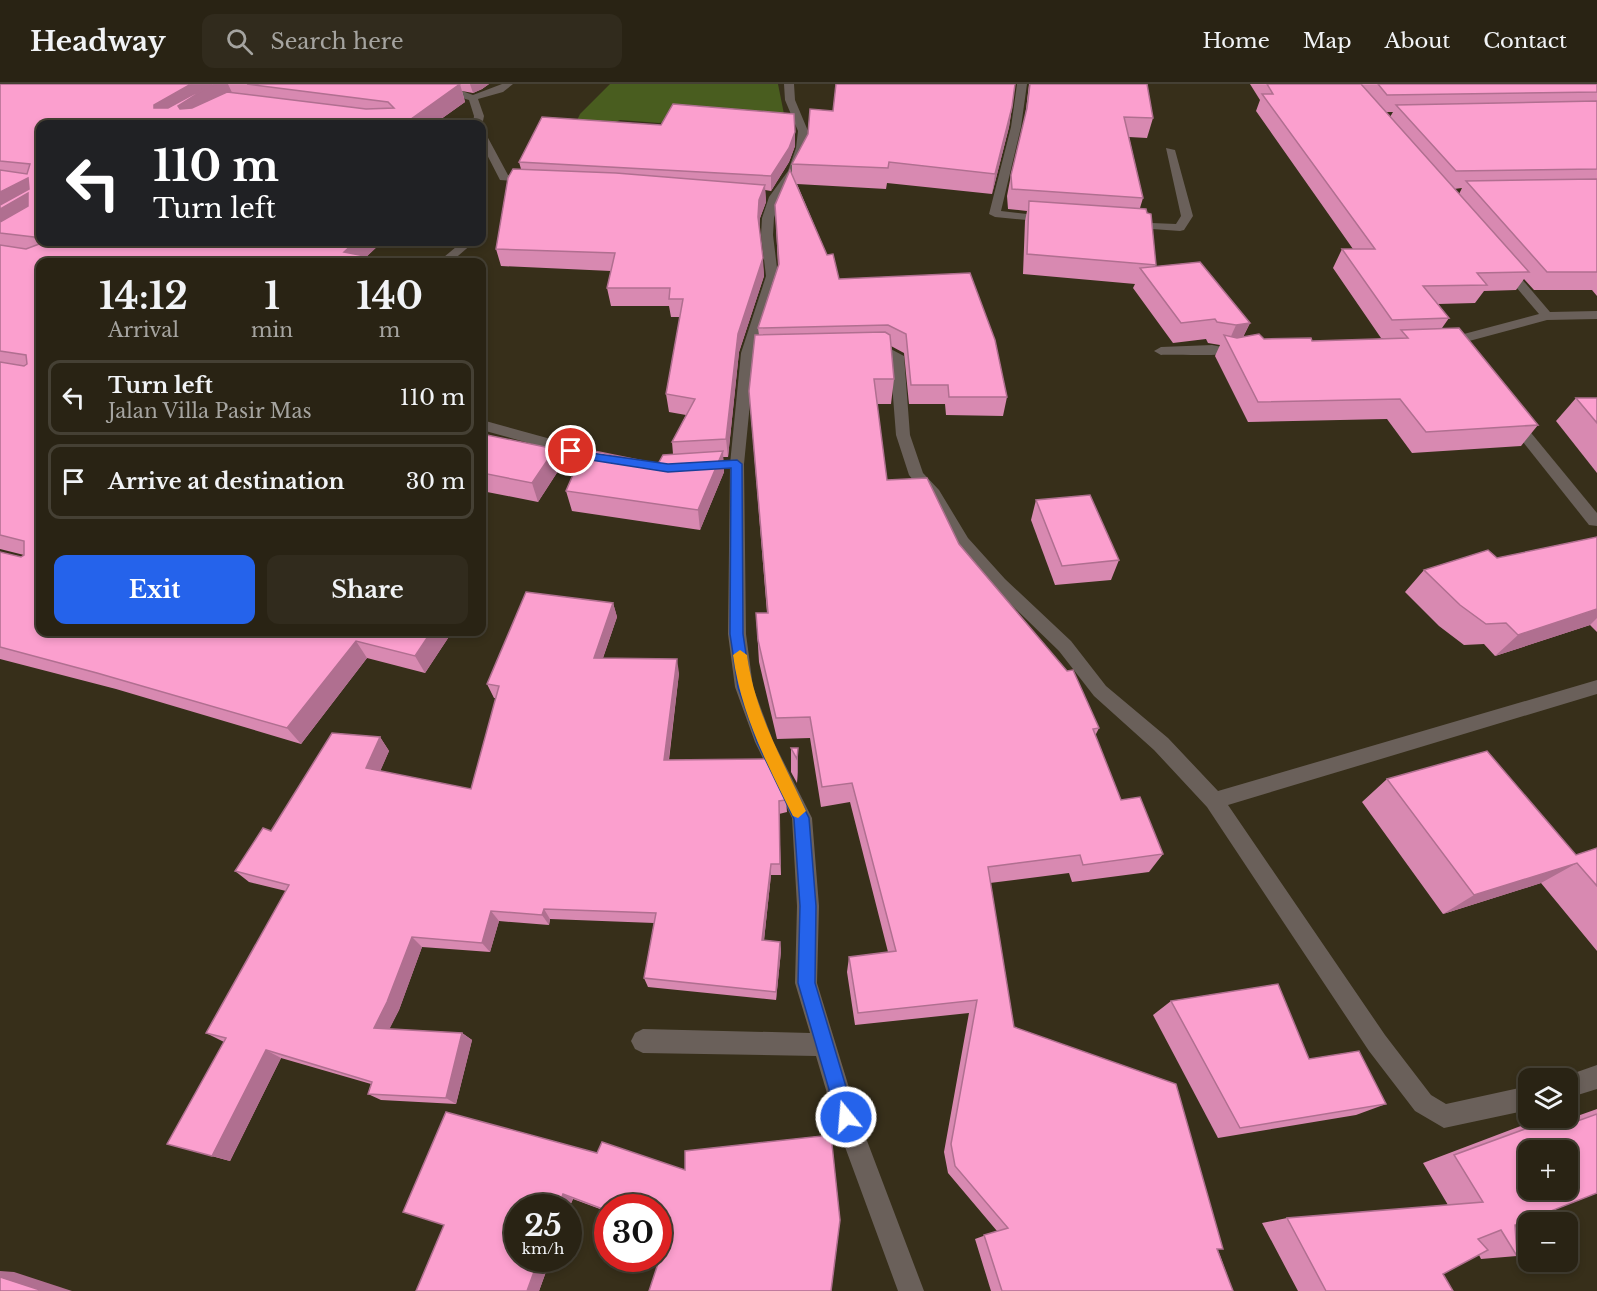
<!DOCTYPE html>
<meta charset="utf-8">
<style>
body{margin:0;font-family:"Libre Baskerville",serif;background:#312b1d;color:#f1f3f6;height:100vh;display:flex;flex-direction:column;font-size:22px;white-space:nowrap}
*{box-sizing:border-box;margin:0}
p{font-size:20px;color:#a5a4a0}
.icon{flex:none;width:33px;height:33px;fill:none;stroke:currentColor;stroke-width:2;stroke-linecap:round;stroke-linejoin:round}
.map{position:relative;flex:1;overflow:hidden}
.side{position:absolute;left:36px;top:174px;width:450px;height:378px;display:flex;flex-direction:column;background:#292314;border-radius:12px;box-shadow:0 3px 9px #0003,0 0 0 2px #454034}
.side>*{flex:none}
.banner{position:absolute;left:36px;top:36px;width:450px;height:126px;border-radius:12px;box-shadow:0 3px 9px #0003,0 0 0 2px #454034;background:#202124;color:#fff;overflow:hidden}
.fabs{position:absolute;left:1518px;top:984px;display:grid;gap:12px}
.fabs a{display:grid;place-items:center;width:60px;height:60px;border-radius:12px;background:#292314;box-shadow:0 3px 9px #0003,0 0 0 2px #454034;font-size:30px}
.speed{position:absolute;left:504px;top:1110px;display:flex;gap:12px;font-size:30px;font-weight:700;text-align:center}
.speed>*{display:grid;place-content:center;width:78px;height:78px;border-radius:50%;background:#292314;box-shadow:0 3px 9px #0003,0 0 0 2px #454034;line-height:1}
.speed small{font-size:15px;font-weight:400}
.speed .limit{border:9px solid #d22;background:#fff;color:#111}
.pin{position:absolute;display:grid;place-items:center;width:51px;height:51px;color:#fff;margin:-26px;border:3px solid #fff;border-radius:50%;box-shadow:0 2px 6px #0007}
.me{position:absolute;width:66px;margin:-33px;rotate:343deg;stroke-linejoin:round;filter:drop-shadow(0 0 4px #0008)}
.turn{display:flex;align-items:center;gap:21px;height:126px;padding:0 18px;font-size:27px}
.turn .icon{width:78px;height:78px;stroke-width:2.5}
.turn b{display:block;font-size:42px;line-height:51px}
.eta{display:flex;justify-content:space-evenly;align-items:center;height:102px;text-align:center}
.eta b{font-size:36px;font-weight:700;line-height:42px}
.cta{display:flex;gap:12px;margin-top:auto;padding:12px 18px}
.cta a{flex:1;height:69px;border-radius:12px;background:#2563eb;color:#fff;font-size:24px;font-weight:700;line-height:69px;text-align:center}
.cta a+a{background:#312b1d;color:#f1f3f6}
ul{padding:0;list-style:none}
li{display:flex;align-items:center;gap:18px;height:75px;margin:0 12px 9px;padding:0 6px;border:3px solid #454034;border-radius:12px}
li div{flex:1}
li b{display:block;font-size:22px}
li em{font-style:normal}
header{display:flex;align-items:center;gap:36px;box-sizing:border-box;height:84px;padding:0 30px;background:#292314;border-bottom:2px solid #454034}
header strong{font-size:28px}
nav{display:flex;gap:33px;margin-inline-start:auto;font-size:21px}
.search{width:420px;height:54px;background:#312b1d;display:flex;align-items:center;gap:15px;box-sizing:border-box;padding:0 21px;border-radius:12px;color:#a5a4a0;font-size:22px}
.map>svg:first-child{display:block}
.green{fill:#495d1f}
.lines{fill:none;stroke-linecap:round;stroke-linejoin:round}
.minor{fill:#6a605a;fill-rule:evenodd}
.wall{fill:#d889b1;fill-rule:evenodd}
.shaded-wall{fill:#b06f90}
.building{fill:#fb9fce;stroke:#b06f90;stroke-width:1.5;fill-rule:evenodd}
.route{fill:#2563eb;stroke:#184099;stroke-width:1.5}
.slow{fill:#f59e0b}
</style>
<header>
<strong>Headway</strong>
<div class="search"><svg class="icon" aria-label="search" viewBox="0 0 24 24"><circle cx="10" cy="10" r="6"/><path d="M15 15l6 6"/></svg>Search here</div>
<nav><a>Home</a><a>Map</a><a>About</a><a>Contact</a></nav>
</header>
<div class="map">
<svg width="1597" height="1207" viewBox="0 0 1597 1207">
<rect width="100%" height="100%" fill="#372f1a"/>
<polygon class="green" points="610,0 778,0 786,40 678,36 659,39 620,36 607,42 573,45 580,30"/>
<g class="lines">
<g class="minor">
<polygon points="502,0 513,0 503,8 478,15 484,32 482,42 473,40 474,32 469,16 436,7 454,4 473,11"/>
<polygon points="784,0 794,0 795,16 808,47 806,64 798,87 781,113 774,134 773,151 778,192 755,269 744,380 746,550 753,603 773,657 812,734 819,822 817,899 858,1033 924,1207 898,1207 834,1033 816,972 643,969 635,965 631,957 635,949 643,945 810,949 795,899 797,822 792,734 755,658 735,603 728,550 730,380 741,269 766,192 761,151 762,134 769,113 788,87 796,64 798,47 785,16"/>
<polygon points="1017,0 1027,0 1021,43 1001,127 1053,133 1055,135 1049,138 995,133 989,130 1011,43"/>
<polygon points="482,49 487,52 508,91 535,95 535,99 500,96 482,61"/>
<polygon points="1166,64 1175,66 1193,132 1184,146 1180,147 1124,143 1122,141 1128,138 1176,140 1181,132"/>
<polygon points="462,158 473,159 451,178 438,178"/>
<polygon points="1505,179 1509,180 1550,228 1597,227 1597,235 1547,236 1458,260 1459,266 1449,266 1443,258 1445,255 1539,230 1499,183"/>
<path d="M1212,261L1227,264L1242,261L1249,265C1239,274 1178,270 1161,271L1154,267L1161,263Z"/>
<polygon points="885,262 904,272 910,351 923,389 939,406 968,454 1005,495 1071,557 1106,602 1168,654 1218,707 1597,596 1597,610 1228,721 1385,951 1431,1011 1446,1020 1528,1002 1528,1026 1444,1044 1415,1027 1369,967 1207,723 1154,666 1094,612 1059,567 993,503 956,462 928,414 909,391 896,351 890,274 883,270 865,269 863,266 870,262"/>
<polygon points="1513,331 1518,333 1597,429 1597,442 1589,441 1508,339 1506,336"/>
<polygon points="482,336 609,371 611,375 604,380 482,346"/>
<polygon points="1597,981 1597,1005 1568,1014 1568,994 1560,994"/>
</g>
</g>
<g class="wall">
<polygon points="0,0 489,0 482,5 473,9 462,7 465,18 434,40 40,40 40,158 382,158 367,172 390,177 391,178 40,178 40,548 452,548 425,589 367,574 301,660 116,605 0,575 0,468 21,473 24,471 0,465"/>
<path d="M1029,0H1147L1153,34L1147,54L1129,53L1143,114L1140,124L1156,181L1155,182L1250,239L1243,253L1264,255L1312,257L1396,255L1397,254H1381L1333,184L1342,165H1353L1256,27L1260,16L1250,0H1597V212L1592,206H1534L1524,195L1516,206L1484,207L1475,219L1438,220L1449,234L1442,244L1538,341L1521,362L1412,369L1387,335L1248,338L1215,272L1220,261L1208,259L1206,255L1173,259L1133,204L1135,200L1023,190L1025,137L1027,127L1008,125L1007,112L1011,91L1025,34ZM1386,28H1393L1390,33ZM1462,104L1459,110L1454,105Z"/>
<polygon points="1012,23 1009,43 992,110 887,99 886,105 797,100 827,171 839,195 1007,313 1003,332 946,331 945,320 909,320 904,269 891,262 894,295 891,320 877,320 887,396 959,460 1099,644 1095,652 1121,716 1163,770 1149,788 1072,798 1069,789 990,799 1014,943 1218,1166 1233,1207 991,1207 975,1155 997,1147 948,1089 944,1068 969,929 855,941 847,888 849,873 888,868 850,718 821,723 810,654 777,655 759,578 756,529 767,529 749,307 759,251 758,244 778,182 775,121 792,91 792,80 833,27"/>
<polygon points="661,41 795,48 795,62 789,78 771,107 765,106 766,118 760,134 759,142 764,192 739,268 728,373 723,373 724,388 700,446 572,427 566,407 658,380 673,370 672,358 686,331 669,328 666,310 680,233 671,233 669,222 611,222 607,204 611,187 501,182 496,165 521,85 519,78"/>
<polygon points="1576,314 1597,314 1597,389 1556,337"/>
<polygon points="482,350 555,365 560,384 538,418 482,407"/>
<polygon points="1036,416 1119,476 1111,496 1055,501 1031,436"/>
<polygon points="1597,453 1597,548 1590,541 1495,572 1484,560 1464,561 1439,542 1405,508 1424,486 1497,474"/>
<polygon points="613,519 617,533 603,574 679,589 669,676 786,716 787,728 779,730 781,791 771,791 764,856 780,858 781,867 776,916 648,903 644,894 654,839 550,835 549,841 499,837 490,868 422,863 399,926 389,945 462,949 472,956 456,1020 381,1016 368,1010 371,1000 281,974 230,1077 167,1060 224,958 206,949 286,807 249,798 235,787 271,747 380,653 389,667 380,687 471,705 496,614 494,614 487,600"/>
<polygon points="791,664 798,664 797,699 791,688"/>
<polygon points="1387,695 1576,771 1597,764 1597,867 1541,799 1443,830 1362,718"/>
<polygon points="1171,917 1309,975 1386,1020 1356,1031 1218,1054 1153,931"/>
<polygon points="1597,1025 1597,1109 1515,1141 1517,1172 1481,1175 1479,1171 1443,1190 1453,1207 1298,1207 1262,1139 1287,1134 1448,1121 1423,1079 1526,1040 1552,1034 1564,1034 1566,1036"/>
<polygon points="446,1028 597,1069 602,1058 685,1086 685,1067 831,1051 840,1136 831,1207 649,1207 668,1150 658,1147 658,1124 608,1124 608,1128 573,1115 568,1126 568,1124 518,1124 518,1174 551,1174 539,1207 416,1207 444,1141 403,1128"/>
</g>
<g class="shaded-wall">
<polygon points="191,0 228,0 235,15 163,40 154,24 154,21"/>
<polygon points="460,0 465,18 434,40 404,40"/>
<polygon points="470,0 489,0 482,5 473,9"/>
<polygon points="1012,23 1009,43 992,110 995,90"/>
<polygon points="795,48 795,62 789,78 771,107 771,92"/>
<polygon points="28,94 40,128 0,149 0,108"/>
<polygon points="765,101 766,118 760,134 759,151 758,133 759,116"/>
<polygon points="119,158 157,158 131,176 118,161"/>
<polygon points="265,158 297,158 274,178 265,161"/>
<polygon points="355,158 382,158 361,178 344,168"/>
<polygon points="763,174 764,192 739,268 728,373 726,355 738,250"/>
<polygon points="1250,239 1240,259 1228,259 1236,241"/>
<polygon points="555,365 560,384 538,418 532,399"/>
<polygon points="723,367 724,388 700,446 698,426"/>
<polygon points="482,483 487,495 482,503"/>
<polygon points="613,519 617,533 598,588 594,574"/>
<polygon points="1597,525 1597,534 1590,541 1495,572 1518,551"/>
<polygon points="431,548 452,548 425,589 415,572"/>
<polygon points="356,557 367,574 301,660 287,644"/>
<polygon points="677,575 679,589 667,689 664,676"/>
<polygon points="380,653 389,667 376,697 366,684"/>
<polygon points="798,664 798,688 797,699 797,675"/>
<polygon points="1577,779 1541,799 1443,830 1474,811"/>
<polygon points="771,780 771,791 763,866 762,856"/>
<polygon points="544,825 550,835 549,841 542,831"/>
<polygon points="491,827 499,837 490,868 482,859"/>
<polygon points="412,853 422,863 399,926 386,952 374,944"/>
<polygon points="780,858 781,867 776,916 776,908"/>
<polygon points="462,949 472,956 456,1020 446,1014"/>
<polygon points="266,966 281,974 230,1077 212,1072"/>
<polygon points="563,1110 573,1115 568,1126 568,1124 558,1124"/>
<polygon points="539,1174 551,1174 539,1207 527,1207"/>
<polygon points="0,1187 14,1188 72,1207 40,1207 0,1193"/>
</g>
<g class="building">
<polygon points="0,0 191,0 154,21 154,24 168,24 212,0 218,0 208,3 178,22 180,25 192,24 227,8 366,25 394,24 388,18 247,0 460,0 404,40 40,40 40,158 119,158 118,161 135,161 140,158 266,158 265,161 281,161 286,158 355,158 344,168 390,177 388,178 40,178 40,548 431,548 415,572 356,557 287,644 97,589 0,563 0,468 21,473 24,471 24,457 0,451 0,278 24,282 27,280 26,271 0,267 0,161 26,165 42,159 34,153 0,149 0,138 28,122 28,109 0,125 0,121 29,105 28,94 0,108 0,86 27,90 30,80 0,77"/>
<polygon points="836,0 1015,0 1012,23 995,90 889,78 888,84 792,80 808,50 810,25 833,27"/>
<polygon points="1030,0 1147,0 1153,34 1124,33 1143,114 1012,105 1011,91 1027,24"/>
<polygon points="1267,0 1361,0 1529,188 1477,189 1487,201 1423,202 1449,234 1392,236 1342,165 1375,165 1262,10 1273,10"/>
<polygon points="1378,0 1597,0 1597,8 1387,11"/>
<polygon points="1597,17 1597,85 1456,87 1396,21"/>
<polygon points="673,20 794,30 795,48 789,64 771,92 519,78 542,33 661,41"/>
<polygon points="513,85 616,89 765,101 759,116 758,133 763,174 738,250 726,355 672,358 695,315 666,310 683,215 669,215 670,204 607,204 615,169 496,165 508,94"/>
<polygon points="790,86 827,171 833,170 839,195 970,189 995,256 1007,313 949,313 948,301 911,301 906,250 888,241 758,244 779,180 775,121"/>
<polygon points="1597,95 1597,188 1547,188 1466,97"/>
<polygon points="1029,117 1146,125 1147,129 1151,130 1156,181 1027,170"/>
<polygon points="1200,178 1250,239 1236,241 1217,238 1215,235 1181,239 1140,184"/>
<polygon points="1459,244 1538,341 1426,348 1400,315 1258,318 1224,251 1237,254 1259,250 1264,255 1311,254 1312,257 1408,254 1401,246"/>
<polygon points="885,248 890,251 894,295 874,295 887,396 927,394 959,460 1067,587 1073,586 1099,644 1093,645 1121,716 1140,713 1163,770 1083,781 1080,771 988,783 1014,943 1176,1000 1223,1165 1217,1165 1233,1207 1002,1207 984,1151 1008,1144 955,1082 951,1060 977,916 858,929 849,873 896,867 852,699 822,703 810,633 776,634 758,556 756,529 768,529 749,307 755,251"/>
<polygon points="1576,314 1597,314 1597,339"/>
<polygon points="482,350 555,365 532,399 482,389"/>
<polygon points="584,365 658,380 663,371 723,367 698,426 566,407"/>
<polygon points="1090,411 1119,476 1062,482 1036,416"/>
<polygon points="1597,453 1597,525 1518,551 1506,539 1486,540 1460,521 1424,486 1488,466 1497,474"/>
<polygon points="526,508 613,519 594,574 677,575 664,676 766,675 786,716 779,717 780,780 771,780 762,856 780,858 776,908 644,894 656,829 544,825 542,831 491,827 482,859 412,853 387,918 374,944 462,949 446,1014 368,1010 372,998 266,966 212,1072 167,1060 226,954 206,949 289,801 235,787 263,744 271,747 332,649 380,653 366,684 471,705 499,602 487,600"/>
<polygon points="791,664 798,664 797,675"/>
<polygon points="1487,667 1576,771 1597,764 1597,802 1577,779 1474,811 1387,695"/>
<polygon points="1278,900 1309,975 1359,967 1386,1020 1240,1044 1171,917"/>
<polygon points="446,1028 597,1069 602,1058 685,1086 685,1067 831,1051 840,1136 831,1207 649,1207 668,1149 658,1146 658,1124 608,1124 608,1127 563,1110 558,1124 518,1124 518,1174 539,1174 527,1207 416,1207 444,1141 403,1128"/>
<path d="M1597,1030V1109L1515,1141L1517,1172L1501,1146L1478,1155L1488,1166L1443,1190L1453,1207H1326L1287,1134L1483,1118L1454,1071L1555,1034H1564L1569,1040ZM1528,1066H1568V1106H1528Z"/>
<polygon points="0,1193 40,1206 40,1207 0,1207"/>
</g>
<polygon class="route" points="571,363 591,369 668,380 737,376 742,380 743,550 751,603 771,658 809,734 816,822 815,899 855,1033 852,1040 846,1042 839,1040 837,1033 798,899 800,822 794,735 757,658 738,603 730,550 731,384 668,388 591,376 567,370 567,364"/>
<path class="slow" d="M740,566L747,571C755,629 782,675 806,727L798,734L793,732C767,680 741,630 733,571Z"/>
</svg>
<div class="fabs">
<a><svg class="icon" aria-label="layers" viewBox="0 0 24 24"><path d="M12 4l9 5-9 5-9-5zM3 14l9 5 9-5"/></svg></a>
<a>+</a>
<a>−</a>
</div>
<div class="speed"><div>25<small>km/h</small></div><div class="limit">30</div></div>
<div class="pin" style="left:571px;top:367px;background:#d93025"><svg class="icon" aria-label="arrive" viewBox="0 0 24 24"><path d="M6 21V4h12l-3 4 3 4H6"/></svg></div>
<svg class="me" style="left:846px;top:1033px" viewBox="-20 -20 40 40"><circle r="17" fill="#2563eb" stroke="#fff" stroke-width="3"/><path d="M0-11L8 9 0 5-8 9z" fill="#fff"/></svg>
<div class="banner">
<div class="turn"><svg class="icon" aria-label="left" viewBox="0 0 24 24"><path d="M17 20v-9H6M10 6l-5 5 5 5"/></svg><div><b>110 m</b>Turn left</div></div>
</div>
<section class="side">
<div class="eta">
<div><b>14:12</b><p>Arrival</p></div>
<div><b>1</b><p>min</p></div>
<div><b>140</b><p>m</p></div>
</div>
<ul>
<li><svg class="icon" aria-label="left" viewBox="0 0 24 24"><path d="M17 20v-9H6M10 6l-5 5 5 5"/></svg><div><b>Turn left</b><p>Jalan Villa Pasir Mas</p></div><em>110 m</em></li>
<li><svg class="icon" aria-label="arrive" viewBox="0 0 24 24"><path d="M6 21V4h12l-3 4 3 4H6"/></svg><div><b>Arrive at destination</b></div><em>30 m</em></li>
</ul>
<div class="cta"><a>Exit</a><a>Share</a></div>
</section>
</div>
